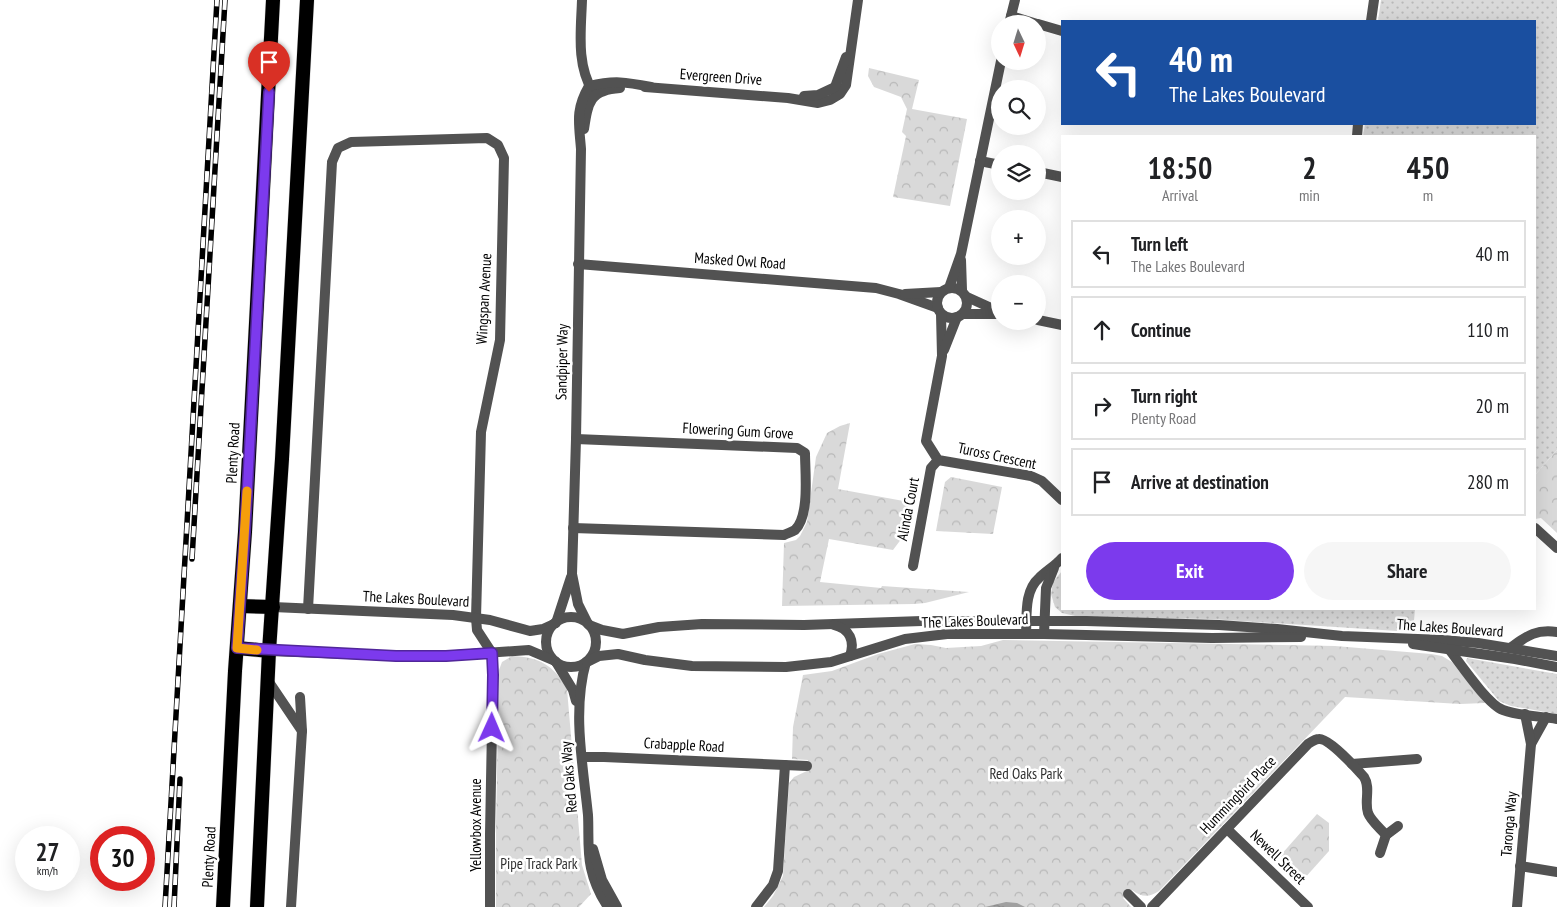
<!DOCTYPE html>
<meta charset="utf-8">
<style>
body{margin:0;font-family:"PT Sans Narrow",sans-serif;background:#f6f6f6;color:#202124;height:100vh;display:flex;flex-direction:column;font-size:19px;white-space:nowrap}
*{box-sizing:border-box;margin:0}
p{font-size:16px;color:#757577}
.icon{flex:none;width:28px;height:28px;fill:none;stroke:currentColor;stroke-width:2;stroke-linecap:round;stroke-linejoin:round}
.map{position:relative;flex:1;overflow:hidden}
.sheet{position:absolute;left:1061px;top:135px;width:475px;height:475px;display:flex;flex-direction:column;background:#fff;border-radius:0px;box-shadow:0 5px 20px #0002}
.sheet>*{flex:none}
.guide{position:absolute;left:1061px;top:20px;width:475px;height:105px;border-radius:0px;box-shadow:0 5px 20px #0002;background:#1a4fa0;color:#fff;overflow:hidden}
.needle{width:32px;rotate:176deg}
.tools{position:absolute;left:991px;top:15px;display:grid;gap:10px}
.tools a{display:grid;place-items:center;width:55px;height:55px;border-radius:50%;background:#fff;box-shadow:0 5px 20px #0002;font-size:25px}
.speed{position:absolute;left:15px;top:826px;display:flex;gap:10px;font-size:25px;font-weight:700;text-align:center}
.speed>*{display:grid;place-content:center;width:65px;height:65px;border-radius:50%;background:#fff;box-shadow:0 5px 20px #0002;line-height:1}
.speed small{font-size:12px;font-weight:400}
.speed .limit{border:8px solid #d22;background:#fff;color:#111}
.pin{position:absolute;display:grid;place-items:center;width:42px;height:42px;color:#fff;margin:-51px -21px;border-radius:50% 50% 50% 0;rotate:-45deg;box-shadow:0 0 5px #0007}
.pin .icon{rotate:45deg}
.me{position:absolute;width:55px;margin:-28px;rotate:1deg;stroke-linejoin:round;filter:drop-shadow(0 0 4px #0008)}
.turn{display:flex;align-items:center;gap:18px;height:105px;padding:0 25px;font-size:22px}
.turn .icon{width:65px;height:65px;stroke-width:2.5}
.turn b{display:block;font-size:35px;line-height:42px}
.eta{display:flex;justify-content:space-evenly;align-items:center;height:85px;text-align:center}
.eta b{font-size:30px;font-weight:700;line-height:35px}
.button{display:flex;gap:10px;margin-top:auto;padding:10px 25px}
.button a{flex:1;height:58px;border-radius:30px;background:#7c3aed;color:#fff;font-size:20px;font-weight:700;line-height:58px;text-align:center}
.button a+a{background:#f6f6f6;color:#202124}
ul{padding:0;list-style:none}
li{display:flex;align-items:center;gap:15px;height:68px;margin:0 10px 8px;padding:0 15px;border:2px solid #e0e0e0;border-radius:0px}
li div{flex:1}
li b{display:block;font-size:19px}
li em{font-style:normal}
.map>svg:first-child{display:block}
.grass{fill:url(#grass-dots)}
.forest{fill:url(#forest-crowns)}
.water{fill:url(#water-ripples)}
.lines{fill:none;stroke-linecap:round;stroke-linejoin:round}
.trunk-casing{stroke:#dbdbdb;stroke-width:15}
.minor{stroke:#525252;stroke-width:10}
.tertiary{stroke:#525252;stroke-width:10}
.trunk{stroke:#000;stroke-width:14}
.rail-casing{stroke:#000;stroke-width:5.5}
.rail{stroke:#fff;stroke-width:4;stroke-dasharray:11;stroke-linecap:butt}
.route-casing{stroke:#51269a;stroke-width:12}
.route{stroke:#7c3aed;stroke-width:9}
.slow{stroke:#f59e0b;stroke-width:9}
.labels{text-anchor:middle;stroke-width:5;stroke-linejoin:round;paint-order:stroke}
.street-label{font-size:15px;fill:#000;stroke:#fff}
.park-label{font-size:15px;fill:#303030;stroke:#fff}
</style>
<div class="map">
<svg width="1557" height="907" viewBox="0 0 1557 907">
<defs>
<pattern id="grass-dots" width="8" height="8" patternUnits="userSpaceOnUse" patternTransform="scale(1.25)"><rect width="8" height="8" fill="#d9d9d9"/><path d="M2 2h.1M6 6h.1" fill="none" stroke="#b8b8b8" stroke-width="1.8" stroke-linecap="round"/></pattern>
<pattern id="forest-crowns" width="20" height="18" patternUnits="userSpaceOnUse" patternTransform="scale(1.25)"><rect width="20" height="18" fill="#d9d9d9"/><path d="M2 6a3 3 0 1 1 6 0M12 15a3 3 0 1 1 6 0" fill="none" stroke="#b8b8b8"/></pattern>
<pattern id="water-ripples" width="26" height="14" patternUnits="userSpaceOnUse" patternTransform="scale(1.25)"><rect width="26" height="14" fill="#a0a0a0"/><path d="M2 4q2-2 4 0t4 0M15 11q2-2 4 0t4 0" fill="none" stroke="#888"/></pattern>
</defs>
<rect width="100%" height="100%" fill="#fff"/>
<g class="grass">
<polygon points="1381,0 1557,0 1557,450 1535,475 1535,136 1363,136 1365,124 1535,124 1535,21 1378,21"/>
<polygon points="1062,571 1062,609 1415,609 1413,632 1210,619 1080,617 1062,613 1055,607 1051,594 1053,582"/>
<polygon points="1467,658 1557,674 1557,714 1511,706 1499,701 1466,661"/>
</g>
<g class="forest">
<polygon points="869,68 919,80 912,109 967,119 950,206 893,197 906,136 902,132 907,109 901,97 874,87 868,76"/>
<polygon points="850,423 838,489 909,502 905,534 893,550 829,539 820,582 881,588 882,586 969,592 925,603 914,604 782,606 784,543 796,540 800,536 807,522 816,457 827,433 840,426"/>
<polygon points="1557,450 1557,533 1541,518 1535,519 1535,475"/>
<polygon points="951,477 1002,487 993,534 936,531 945,482"/>
<path d="M1003,640L1335,646L1431,654L1442,656L1452,662L1485,703L1460,704L1345,697L1159,891C1149,898 1141,897 1132,890L1123,898L1131,907H764L773,896L783,876L789,783L794,777L807,771L808,760L792,759L793,727L803,675L832,671L878,654L915,644L931,645L946,648L981,646Z"/>
<path d="M512,656C539,657 554,665 567,689L582,865L591,894L579,907H496V824L499,670L502,662Z"/>
<polygon points="1317,814 1329,823 1329,851 1303,880 1280,856"/>
</g>
<polygon class="water" points="1006,902 1017,903 1025,907 985,907"/>
<g class="lines">
<defs>
<g id="trunk">
<polyline points="240,606 273,607"/>
<polyline points="237,648 269,651"/>
<polyline points="223,907 235,671 245,532 273,0"/>
<polyline points="257,907 269,651 282,459 307,0"/>
</g>
</defs>
<use href="#trunk" class="trunk-casing"/>
<g class="minor">
<path d="M582,0C581,31 576,64 593,92"/>
<polyline points="1011,16 1037,24"/>
<polyline points="1371,21 1374,0"/>
<polyline points="1009,24 1015,0"/>
<polyline points="1038,24 1062,31"/>
<polyline points="645,87 788,98 818,103 830,100 840,94 846,85 858,0"/>
<polyline points="804,96 818,95 835,87 846,57"/>
<path d="M584,129C588,102 590,90 620,88"/>
<polyline points="1357,136 1358,124"/>
<polyline points="980,161 1000,165"/>
<polyline points="1038,172 1062,177"/>
<polyline points="961,260 962,290"/>
<polyline points="578,264 876,288 899,294 938,308"/>
<circle cx="952" cy="303" r="15"/>
<polyline points="949,288 961,254 1001,61"/>
<polyline points="905,294 941,292"/>
<polyline points="967,297 1000,312"/>
<polyline points="941,314 942,356 926,441 938,460 1031,476 1042,481 1062,500"/>
<polyline points="963,314 1000,314"/>
<polyline points="1038,320 1062,325"/>
<polyline points="944,350 957,317"/>
<path d="M573,528L784,535C788,533 792,532 795,530C810,516 805,472 805,453L797,448L576,439"/>
<polyline points="1535,528 1557,548"/>
<polyline points="913,566 931,468 938,460"/>
<polyline points="308,609 332,162 338,148 351,142 487,138 498,145 504,158 500,340 481,432 476,618"/>
<polyline points="556,623 571,577"/>
<path d="M588,624L578,604L572,574L576,439L581,149C579,123 575,110 589,86C614,80 626,82 651,87"/>
<path d="M1026,634C1027,616 1024,591 1039,578C1046,571 1055,566 1062,558"/>
<polyline points="1044,634 1046,588 1054,568"/>
<path d="M1448,648C1460,663 1487,704 1503,710C1519,716 1540,716 1557,719"/>
<path d="M1510,648C1527,636 1535,629 1557,632"/>
<polyline points="556,662 573,690 576,701"/>
<path d="M586,662C572,711 583,765 588,815C589,832 587,851 591,868C594,882 600,895 608,907"/>
<polyline points="269,682 302,731"/>
<polyline points="1531,744 1546,717"/>
<polyline points="583,757 604,757 807,766"/>
<polyline points="1352,764 1417,759"/>
<polyline points="1227,829 1308,907"/>
<polyline points="593,849 602,880 617,907"/>
<polyline points="1380,853 1386,835 1398,826"/>
<polyline points="1520,866 1557,872"/>
<polyline points="1128,894 1141,907"/>
<polyline points="291,907 302,731 300,697"/>
<polyline points="490,907 490,834 493,675 492,653"/>
<polyline points="756,907 773,885 778,871 785,765"/>
<path d="M1152,907L1308,744C1311,742 1315,739 1319,739C1329,738 1356,768 1364,777C1371,788 1364,801 1368,813C1371,821 1380,828 1386,835"/>
<polyline points="1517,907 1531,744 1525,714"/>
</g>
<g class="tertiary">
<polyline points="273,607 453,615 490,620 530,631 543,629 554,624"/>
<circle cx="571" cy="642" r="25"/>
<polyline points="476,618 477,630 492,653"/>
<polyline points="589,625 602,630 623,634 659,627 702,624 804,625 922,621 1086,621 1219,625 1277,629 1342,636 1443,640 1478,643 1557,656"/>
<path d="M834,625C850,629 855,641 850,656"/>
<polyline points="1413,644 1515,659 1557,667"/>
<polyline points="269,651 427,657 529,650 555,661"/>
<polyline points="587,662 599,656 618,654 645,660 692,666 786,667 831,662 905,639 947,634 1044,634 1212,638 1301,637"/>
</g>
<use href="#trunk" class="trunk"/>
<defs>
<g id="rail">
<polyline points="192,559 225,0"/>
<polyline points="165,907 217,0"/>
<polyline points="174,907 180,779"/>
</g>
</defs>
<use href="#rail" class="rail-casing"/>
<use href="#rail" class="rail"/>
</g>
<g class="lines">
<defs>
<polyline id="route" points="269,92 245,532 237,648 396,656 446,656 492,653 493,675 492,728"/>
</defs>
<use href="#route" class="route-casing"/>
<use href="#route" class="route"/>
<polyline class="slow" points="247,491 237,648 257,650"/>
</g>
<g class="labels">
<g class="street-label">
<text transform="translate(721 77) rotate(4)" y="5">Evergreen Drive</text>
<text transform="translate(740 261) rotate(4)" y="5">Masked Owl Road</text>
<text transform="translate(484 299) rotate(-87)" y="5">Wingspan Avenue</text>
<text transform="translate(562 362) rotate(-89)" y="5">Sandpiper Way</text>
<text transform="translate(738 431) rotate(3)" y="5">Flowering Gum Grove</text>
<text transform="translate(233 453) rotate(-87)" y="5">Plenty Road</text>
<text transform="translate(997 456) rotate(12)" y="5">Tuross Crescent</text>
<text transform="translate(908 509) rotate(-79)" y="5">Alinda Court</text>
<text transform="translate(416 599) rotate(3)" y="5">The Lakes Boulevard</text>
<text transform="translate(975 621) rotate(-2)" y="5">The Lakes Boulevard</text>
<text transform="translate(1450 628) rotate(4)" y="5">The Lakes Boulevard</text>
<text transform="translate(684 745) rotate(3)" y="5">Crabapple Road</text>
<text transform="translate(569 777) rotate(-95)" y="5">Red Oaks Way</text>
<text transform="translate(1238 795) rotate(-46)" y="5">Hummingbird Place</text>
<text transform="translate(1509 824) rotate(-85)" y="5">Taronga Way</text>
<text transform="translate(476 825) rotate(-90)" y="5">Yellowbox Avenue</text>
<text transform="translate(209 857) rotate(-87)" y="5">Plenty Road</text>
<text transform="translate(1278 857) rotate(44)" y="5">Newell Street</text>
</g>
<g class="park-label">
<text x="1026" y="779">Red Oaks Park</text>
<text x="539" y="869">Pipe Track Park</text>
</g>
</g>
</svg>
<div class="tools">
<a><svg class="needle" viewBox="-14 -14 28 28"><path d="M0-13l5 13h-10z" fill="#e53935"/><path d="M0 13l5-13h-10z" fill="#757577"/></svg></a>
<a><svg class="icon" aria-label="search" viewBox="0 0 24 24"><circle cx="10" cy="10" r="6"/><path d="M15 15l6 6"/></svg></a>
<a><svg class="icon" aria-label="layers" viewBox="0 0 24 24"><path d="M12 4l9 5-9 5-9-5zM3 14l9 5 9-5"/></svg></a>
<a>+</a>
<a>−</a>
</div>
<div class="speed"><div>27<small>km/h</small></div><div class="limit">30</div></div>
<div class="pin" style="left:269px;top:92px;background:#d93025"><svg class="icon" aria-label="arrive" viewBox="0 0 24 24"><path d="M6 21V4h12l-3 4 3 4H6"/></svg></div>
<svg class="me" style="left:492px;top:728px" viewBox="-20 -20 40 40"><path d="M0-17L14 15 0 8-14 15z" fill="#7c3aed" stroke="#fff" stroke-width="4"/></svg>
<div class="guide">
<div class="turn"><svg class="icon" aria-label="left" viewBox="0 0 24 24"><path d="M17 20v-9H6M10 6l-5 5 5 5"/></svg><div><b>40 m</b>The Lakes Boulevard</div></div>
</div>
<section class="sheet">
<div class="eta">
<div><b>18:50</b><p>Arrival</p></div>
<div><b>2</b><p>min</p></div>
<div><b>450</b><p>m</p></div>
</div>
<ul>
<li><svg class="icon" aria-label="left" viewBox="0 0 24 24"><path d="M17 20v-9H6M10 6l-5 5 5 5"/></svg><div><b>Turn left</b><p>The Lakes Boulevard</p></div><em>40 m</em></li>
<li><svg class="icon" aria-label="ahead" viewBox="0 0 24 24"><path d="M12 20V5M6 11l6-6 6 6"/></svg><div><b>Continue</b></div><em>110 m</em></li>
<li><svg class="icon" aria-label="right" viewBox="0 0 24 24"><path d="M7 20v-9h11M14 6l5 5-5 5"/></svg><div><b>Turn right</b><p>Plenty Road</p></div><em>20 m</em></li>
<li><svg class="icon" aria-label="arrive" viewBox="0 0 24 24"><path d="M6 21V4h12l-3 4 3 4H6"/></svg><div><b>Arrive at destination</b></div><em>280 m</em></li>
</ul>
<div class="button"><a>Exit</a><a>Share</a></div>
</section>
</div>
